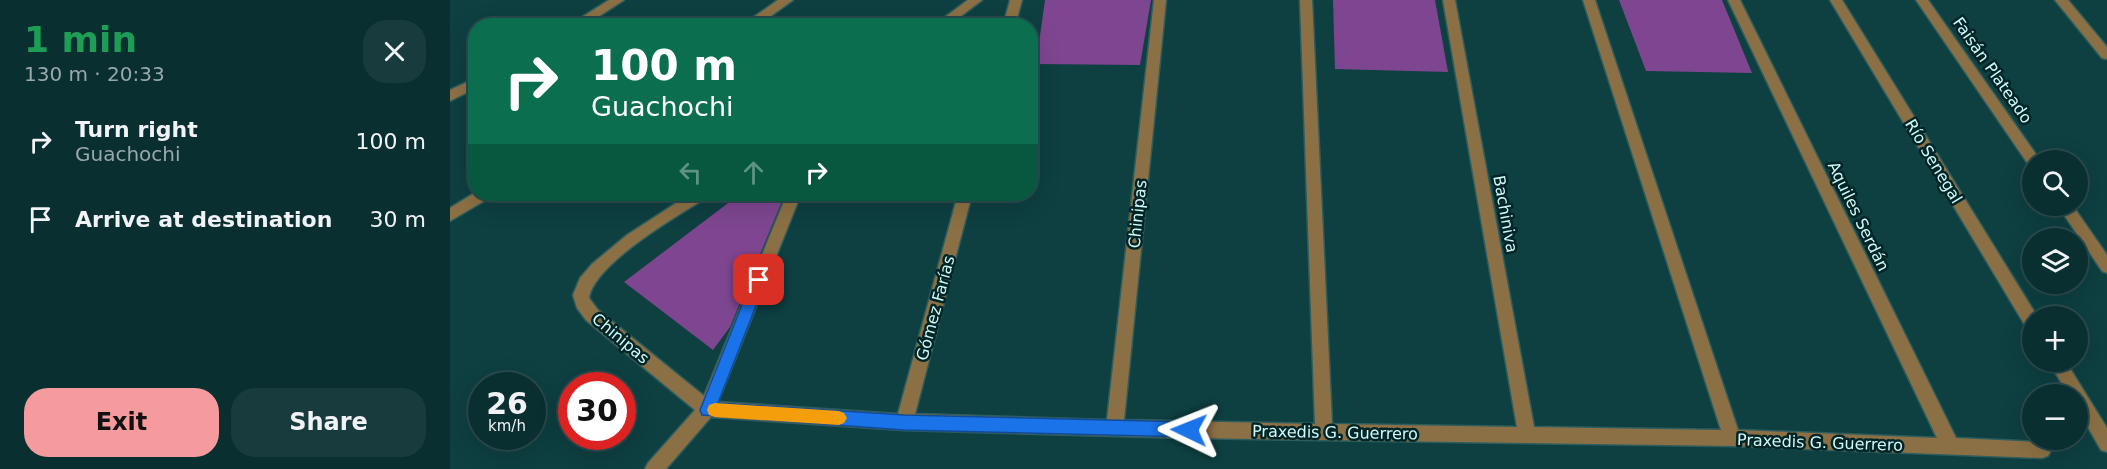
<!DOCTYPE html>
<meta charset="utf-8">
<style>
body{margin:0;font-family:"DejaVu Sans",sans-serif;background:#183b3d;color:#f1f3f6;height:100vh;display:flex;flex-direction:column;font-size:22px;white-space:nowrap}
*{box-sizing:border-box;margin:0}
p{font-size:20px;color:#99a9ab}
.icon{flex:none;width:33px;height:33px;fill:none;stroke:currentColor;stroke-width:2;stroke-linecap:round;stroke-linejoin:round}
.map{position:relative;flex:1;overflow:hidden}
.drawer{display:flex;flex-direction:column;background:#0a2f31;width:450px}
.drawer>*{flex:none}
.banner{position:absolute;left:18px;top:18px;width:570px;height:183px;border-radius:24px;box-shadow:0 6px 24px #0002,0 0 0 2px #2a4a4d;background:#0b6e4f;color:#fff;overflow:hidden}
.fabs{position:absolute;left:1572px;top:150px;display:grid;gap:12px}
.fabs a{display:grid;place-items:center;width:66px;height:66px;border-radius:50%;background:#0a2f31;box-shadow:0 6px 24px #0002,0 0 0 2px #2a4a4d;font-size:30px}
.speed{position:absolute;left:18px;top:372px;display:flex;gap:12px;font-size:30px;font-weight:700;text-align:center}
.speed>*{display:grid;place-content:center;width:78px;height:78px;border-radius:50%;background:#0a2f31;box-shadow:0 6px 24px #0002,0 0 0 2px #2a4a4d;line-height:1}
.speed small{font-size:15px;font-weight:400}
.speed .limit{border:9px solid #d22;background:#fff;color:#111}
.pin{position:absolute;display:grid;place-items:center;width:51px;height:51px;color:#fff;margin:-26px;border-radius:12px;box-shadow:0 3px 9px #0006}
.me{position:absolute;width:66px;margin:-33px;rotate:272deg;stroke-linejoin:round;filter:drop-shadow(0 0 4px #0008)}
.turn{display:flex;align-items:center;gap:21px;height:126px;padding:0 24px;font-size:27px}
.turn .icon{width:78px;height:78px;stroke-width:2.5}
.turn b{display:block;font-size:42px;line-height:51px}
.lanes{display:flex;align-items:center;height:57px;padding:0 24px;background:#0003;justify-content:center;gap:30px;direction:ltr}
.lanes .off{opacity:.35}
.round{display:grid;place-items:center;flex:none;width:63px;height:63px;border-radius:24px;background:#183b3d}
.headline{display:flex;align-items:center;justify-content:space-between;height:102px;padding:0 24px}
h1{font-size:36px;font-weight:600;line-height:45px;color:#1e9e55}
.cta{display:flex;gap:12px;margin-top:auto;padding:12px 24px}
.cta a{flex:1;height:69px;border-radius:24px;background:#f59b9e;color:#111;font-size:24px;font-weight:600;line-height:69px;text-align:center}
.cta a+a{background:#183b3d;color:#f1f3f6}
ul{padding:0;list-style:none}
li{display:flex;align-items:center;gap:18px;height:78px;padding:0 24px}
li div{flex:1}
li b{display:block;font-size:22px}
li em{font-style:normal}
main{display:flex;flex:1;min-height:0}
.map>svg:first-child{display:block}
.green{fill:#7e4690}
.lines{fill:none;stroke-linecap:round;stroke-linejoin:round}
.street-casing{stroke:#2d5d5e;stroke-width:3}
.street{fill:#8c7045;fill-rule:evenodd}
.route{fill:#1a73e8;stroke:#114b97;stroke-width:1.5}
.slow{fill:#f59e0b}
.labels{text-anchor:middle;stroke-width:5;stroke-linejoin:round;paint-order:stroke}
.street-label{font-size:16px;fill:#d0f9f9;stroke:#002526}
</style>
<main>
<section class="drawer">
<div class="headline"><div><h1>1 min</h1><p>130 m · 20:33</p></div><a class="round"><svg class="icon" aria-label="close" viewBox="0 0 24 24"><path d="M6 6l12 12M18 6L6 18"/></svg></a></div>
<ul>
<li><svg class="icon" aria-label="right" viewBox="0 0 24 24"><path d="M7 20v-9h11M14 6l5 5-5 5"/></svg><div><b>Turn right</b><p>Guachochi</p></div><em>100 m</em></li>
<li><svg class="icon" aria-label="arrive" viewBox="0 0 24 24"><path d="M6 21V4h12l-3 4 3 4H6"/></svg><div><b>Arrive at destination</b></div><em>30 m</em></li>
</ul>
<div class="cta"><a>Exit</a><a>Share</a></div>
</section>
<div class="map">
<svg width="1657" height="469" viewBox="0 0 1657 469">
<rect width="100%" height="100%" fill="#0e3f41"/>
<g class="green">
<polygon points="595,0 701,0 690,65 586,64"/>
<polygon points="883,0 985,0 998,72 885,69"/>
<polygon points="1169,0 1272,0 1302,73 1196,71"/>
<polygon points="290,194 335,194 280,327 263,350 174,282"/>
</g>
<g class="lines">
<defs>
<g id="street">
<polygon points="159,0 174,0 134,26 118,26"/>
<polygon points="328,0 343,0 307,26 291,26"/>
<polygon points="518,0 532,0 498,26 483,26"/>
<polygon points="560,0 572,0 565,26 553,26"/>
<path d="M704,0H716L674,420L865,424L850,0H862L882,424L1067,427L993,0H1005L1084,427L1271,430L1133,0H1145L1288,430L1487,438L1278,0H1290L1506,438L1592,442L1598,444L1601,450L1598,456L1592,458L1282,446L739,438L454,430L261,417L216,469H195L198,463L245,410L136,320L127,308L123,295L130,278L142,264L177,235L240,194H258L256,198C227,216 144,264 139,298L148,310L254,396L337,194H351L268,402L448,414L508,194H522L465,414L657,420Z"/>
<polygon points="1380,0 1392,0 1587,316 1582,316 1582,329 1576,327"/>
<polygon points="1466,0 1478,0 1590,160 1582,160 1582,165 1578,164"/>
<polygon points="1605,0 1618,0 1657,47 1657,59 1652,58"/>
<polygon points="26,78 26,88 0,101 0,90"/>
<polygon points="26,192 41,194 39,198 0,221 0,208"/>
<polygon points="1608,206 1623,206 1657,255 1657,273 1652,271"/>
<polygon points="1599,362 1616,362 1657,428 1657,452 1651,450 1628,410 1628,394 1618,394"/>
</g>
</defs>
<use href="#street" class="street-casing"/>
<use href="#street" class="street"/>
</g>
<polygon class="route" points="309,274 314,276 316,280 268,403 454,415 739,422 745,425 747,430 745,435 739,437 454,430 252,415 250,410 302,280 304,276"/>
<polygon class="slow" points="265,403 389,411 394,413 397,418 394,423 389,425 265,417 259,415 257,410 259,405"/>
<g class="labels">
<g class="street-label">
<text transform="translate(1543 70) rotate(55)" y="6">Faisán Plateado</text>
<text transform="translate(1484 161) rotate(59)" y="6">Río Senegal</text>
<text transform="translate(687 214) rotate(-84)" y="6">Chinipas</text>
<text transform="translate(1056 214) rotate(80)" y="6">Bachiniva</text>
<text transform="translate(1409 216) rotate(64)" y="6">Aquiles Serdán</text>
<text transform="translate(485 308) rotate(-75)" y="6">Gómez Farías</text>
<text transform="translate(171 338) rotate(40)" y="6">Chinipas</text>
<text transform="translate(885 432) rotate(1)" y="6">Praxedis G. Guerrero</text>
<text transform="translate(1370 442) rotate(2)" y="6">Praxedis G. Guerrero</text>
</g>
</g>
</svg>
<div class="fabs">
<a><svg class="icon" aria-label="search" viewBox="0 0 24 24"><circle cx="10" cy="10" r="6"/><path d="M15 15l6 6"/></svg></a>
<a><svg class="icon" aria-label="layers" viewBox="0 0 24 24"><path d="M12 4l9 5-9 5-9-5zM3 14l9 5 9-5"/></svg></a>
<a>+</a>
<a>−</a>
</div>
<div class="speed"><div>26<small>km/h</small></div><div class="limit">30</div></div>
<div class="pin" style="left:309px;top:280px;background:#d93025"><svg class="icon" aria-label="arrive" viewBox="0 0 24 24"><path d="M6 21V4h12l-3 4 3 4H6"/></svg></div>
<svg class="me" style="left:739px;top:430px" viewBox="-20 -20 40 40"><path d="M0-17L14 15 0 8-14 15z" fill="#1a73e8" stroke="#fff" stroke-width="4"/></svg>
<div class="banner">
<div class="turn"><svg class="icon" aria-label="right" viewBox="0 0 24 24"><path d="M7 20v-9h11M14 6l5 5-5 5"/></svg><div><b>100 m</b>Guachochi</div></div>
<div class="lanes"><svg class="icon off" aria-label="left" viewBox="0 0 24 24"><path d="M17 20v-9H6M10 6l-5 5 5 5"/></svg><svg class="icon off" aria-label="ahead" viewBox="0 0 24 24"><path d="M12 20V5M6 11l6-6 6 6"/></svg><svg class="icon" aria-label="right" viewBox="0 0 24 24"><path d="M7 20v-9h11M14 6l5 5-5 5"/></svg></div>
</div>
</div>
</main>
